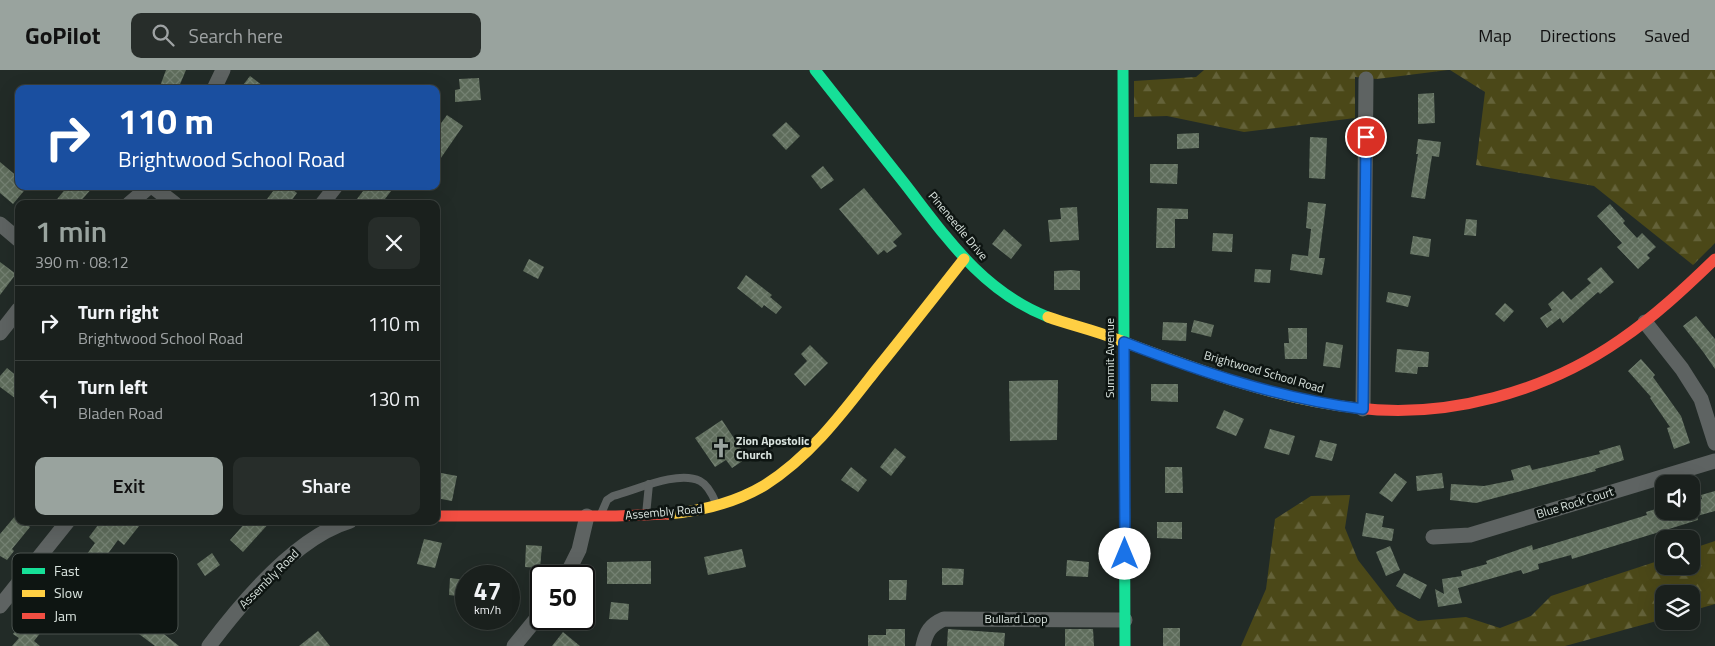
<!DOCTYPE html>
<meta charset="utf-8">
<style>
body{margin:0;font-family:"Titillium Web",sans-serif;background:#272d2a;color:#f1f3f6;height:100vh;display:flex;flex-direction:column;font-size:19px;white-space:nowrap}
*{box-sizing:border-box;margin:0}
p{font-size:16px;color:#9fa3a4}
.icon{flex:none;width:28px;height:28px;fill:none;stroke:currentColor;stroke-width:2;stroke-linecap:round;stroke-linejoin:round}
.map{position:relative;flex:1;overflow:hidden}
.sheet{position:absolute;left:15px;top:130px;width:425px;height:325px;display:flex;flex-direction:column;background:#1a201d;border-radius:10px;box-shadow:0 5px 20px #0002,0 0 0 1px #383e3b}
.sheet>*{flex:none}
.hud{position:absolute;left:15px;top:15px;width:425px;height:105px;border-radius:10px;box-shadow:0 5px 20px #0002,0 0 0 1px #383e3b;background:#1a4fa0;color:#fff;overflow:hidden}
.tools{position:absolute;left:1655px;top:405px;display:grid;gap:10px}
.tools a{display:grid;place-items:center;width:45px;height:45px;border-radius:10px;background:#1a201d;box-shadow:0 5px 20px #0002,0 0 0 1px #383e3b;font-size:25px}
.speed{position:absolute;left:455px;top:495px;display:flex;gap:10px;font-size:25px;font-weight:700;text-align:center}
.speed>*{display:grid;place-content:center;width:65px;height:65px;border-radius:50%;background:#1a201d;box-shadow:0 5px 20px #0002,0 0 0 1px #383e3b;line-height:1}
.speed small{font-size:12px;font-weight:400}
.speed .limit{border:2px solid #111;border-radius:8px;background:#fff;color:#111}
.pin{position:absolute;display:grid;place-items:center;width:42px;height:42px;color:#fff;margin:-21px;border:2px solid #fff;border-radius:50%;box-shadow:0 1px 5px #0007}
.me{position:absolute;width:55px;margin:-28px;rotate:0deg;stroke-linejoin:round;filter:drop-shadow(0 0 4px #0008)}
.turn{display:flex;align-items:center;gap:18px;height:105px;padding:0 20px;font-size:22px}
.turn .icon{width:65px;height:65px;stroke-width:2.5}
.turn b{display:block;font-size:35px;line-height:42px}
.round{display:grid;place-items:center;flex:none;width:52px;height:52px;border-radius:10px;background:#272d2a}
.summary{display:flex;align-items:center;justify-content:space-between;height:85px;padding:0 20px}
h1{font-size:30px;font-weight:600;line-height:38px;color:#99a39e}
.cta{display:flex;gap:10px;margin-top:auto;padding:10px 20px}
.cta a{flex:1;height:58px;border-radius:10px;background:#99a39e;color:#111;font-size:20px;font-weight:600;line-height:58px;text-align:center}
.cta a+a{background:#272d2a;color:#f1f3f6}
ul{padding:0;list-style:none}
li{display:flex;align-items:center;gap:15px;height:75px;padding:0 20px;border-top:1px solid #383e3b}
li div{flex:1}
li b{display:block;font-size:19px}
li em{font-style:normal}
header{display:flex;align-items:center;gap:30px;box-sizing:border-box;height:70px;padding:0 25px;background:#99a39e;color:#111}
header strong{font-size:24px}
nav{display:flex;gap:28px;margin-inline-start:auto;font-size:18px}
.search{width:350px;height:45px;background:#272d2a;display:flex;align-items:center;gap:12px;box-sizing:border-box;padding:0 18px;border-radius:10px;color:#9fa3a4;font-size:19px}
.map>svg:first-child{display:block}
.forest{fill:url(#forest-firs)}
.building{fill:url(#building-cross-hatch)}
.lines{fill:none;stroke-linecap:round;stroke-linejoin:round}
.lane{stroke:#5e6362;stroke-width:8}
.street{stroke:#5e6362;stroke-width:15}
.fast{stroke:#16e098;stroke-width:11}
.slow{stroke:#ffcf43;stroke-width:11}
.jam{stroke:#f24e42;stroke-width:11}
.route-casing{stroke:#114b97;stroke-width:12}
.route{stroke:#1a73e8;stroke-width:9}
.labels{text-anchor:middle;stroke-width:5;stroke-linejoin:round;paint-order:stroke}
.street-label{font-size:12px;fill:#d9e3de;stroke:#0e1512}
.poi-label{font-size:12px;font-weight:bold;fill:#d9e3de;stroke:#0e1512;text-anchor:start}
.key{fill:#0e1512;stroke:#4b534f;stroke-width:1}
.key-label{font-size:14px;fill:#d9e3de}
</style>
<header>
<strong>GoPilot</strong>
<div class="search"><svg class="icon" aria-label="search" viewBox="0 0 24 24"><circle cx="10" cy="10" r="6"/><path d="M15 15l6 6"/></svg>Search here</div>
<nav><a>Map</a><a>Directions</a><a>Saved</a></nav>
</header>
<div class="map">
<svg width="1715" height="576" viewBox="0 0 1715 576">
<defs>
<pattern id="forest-firs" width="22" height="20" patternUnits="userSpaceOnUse" patternTransform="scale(1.25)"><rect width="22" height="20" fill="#4b4818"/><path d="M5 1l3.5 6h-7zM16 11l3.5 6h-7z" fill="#646239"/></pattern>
<pattern id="building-cross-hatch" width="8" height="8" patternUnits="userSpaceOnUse" patternTransform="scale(1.25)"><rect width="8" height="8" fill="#5e6c5b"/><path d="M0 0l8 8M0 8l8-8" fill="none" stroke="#748172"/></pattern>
</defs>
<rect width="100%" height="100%" fill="#222b27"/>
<g class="forest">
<polygon points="1204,0 1448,0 1377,9 1355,7 1355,48 1244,62 1167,46 1134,47 1134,11 1196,7"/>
<polygon points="1450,0 1715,0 1715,173 1693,195 1594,116 1476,95 1485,22"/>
<polygon points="1350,425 1345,458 1358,490 1397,540 1418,551 1466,547 1500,558 1531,546 1551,526 1664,489 1664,496 1691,496 1691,479 1715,471 1715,534 1691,541 1691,524 1664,524 1664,549 1565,576 1241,576 1266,519 1275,449 1311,426"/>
</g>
<g class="building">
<polygon points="166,0 186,0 178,19 159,19"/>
<polygon points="250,6 267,19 240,19"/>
<polygon points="479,8 481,30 455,32 455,20 460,19 459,9"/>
<polygon points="1434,23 1435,53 1418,54 1418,24"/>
<polygon points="447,45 463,56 436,95 436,60"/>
<polygon points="786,52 800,66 786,80 772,65"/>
<polygon points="1199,63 1199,78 1177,79 1177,64"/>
<polygon points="1310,67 1327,68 1325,109 1309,108"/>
<polygon points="1418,69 1441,72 1439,87 1432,86 1425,129 1411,127 1418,84 1416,84"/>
<polygon points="0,92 19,108 19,116 28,116 13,134 0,123"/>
<polygon points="1150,94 1178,94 1177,114 1150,113"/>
<polygon points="823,96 834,110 821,119 811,106"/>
<polygon points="68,116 94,116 78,134 53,134"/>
<polygon points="277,116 288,116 297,123 289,134 274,134 267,129"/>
<polygon points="367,116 395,116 381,134 353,134"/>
<polygon points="864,118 902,164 893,172 897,176 887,183 884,180 878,185 839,139"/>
<polygon points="1308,132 1326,134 1319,188 1325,188 1322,205 1290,200 1292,184 1308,186 1311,159 1306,158"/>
<polygon points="1610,134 1625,151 1623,153 1637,168 1642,163 1656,177 1647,185 1650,188 1638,199 1617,177 1622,173 1597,146"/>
<polygon points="1077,137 1079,170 1050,172 1048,150 1061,149 1060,138"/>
<polygon points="1157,138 1188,139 1188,149 1175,149 1175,178 1156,178"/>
<polygon points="1466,149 1477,150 1476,166 1464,165"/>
<polygon points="1004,159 1022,175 1011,189 992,174"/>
<polygon points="1213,163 1233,164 1232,182 1212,181"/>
<polygon points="1413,166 1431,169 1429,187 1410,184"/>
<polygon points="529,189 544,197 538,209 523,201"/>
<polygon points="0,192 16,204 0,225"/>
<polygon points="1601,197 1614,212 1600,224 1598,222 1563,253 1560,248 1547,258 1540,248 1552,240 1548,234 1563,221 1571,230 1591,213 1587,209"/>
<polygon points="1255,199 1271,200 1270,213 1254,212"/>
<polygon points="1072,200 1080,201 1080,220 1054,220 1054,201"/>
<polygon points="746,205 772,225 770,227 782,237 776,244 764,235 762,238 737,218"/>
<polygon points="1388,222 1411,226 1408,237 1386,232"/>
<polygon points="1505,233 1514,241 1504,252 1495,244"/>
<polygon points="1696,246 1715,269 1715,299 1704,283 1683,256"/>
<polygon points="1194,250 1214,255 1211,267 1191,262"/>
<polygon points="1163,252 1187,253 1186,271 1162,270"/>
<polygon points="1288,258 1307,258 1307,289 1285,289 1284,273 1289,273"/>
<polygon points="1326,272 1343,275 1340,298 1323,296"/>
<polygon points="810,275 828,293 805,316 794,304 807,291 801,284"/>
<polygon points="1397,279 1429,282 1428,297 1418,297 1417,304 1395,302"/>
<polygon points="1641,289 1655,305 1653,307 1681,346 1690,373 1674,379 1667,358 1670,357 1650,328 1651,327 1628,301"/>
<polygon points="7,298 19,308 19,331 0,317 0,306"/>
<polygon points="1058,310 1057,370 1010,371 1009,311"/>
<polygon points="1151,314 1178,314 1178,332 1151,331"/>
<polygon points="1224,340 1244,349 1236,366 1216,358"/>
<polygon points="722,350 747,388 732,398 726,390 715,397 695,368"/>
<polygon points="1270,359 1295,366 1289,385 1264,378"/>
<polygon points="1320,370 1337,374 1332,391 1315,387"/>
<polygon points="1620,375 1624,390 1595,399 1596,401 1476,433 1450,430 1451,414 1484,416 1514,410 1511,400 1530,395 1532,400 1600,384 1599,381"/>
<polygon points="895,378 906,387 891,406 880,397"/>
<polygon points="851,397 867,410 858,422 841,410"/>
<polygon points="1165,397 1182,397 1183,423 1165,423"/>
<polygon points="436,402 457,406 452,431 436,428"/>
<polygon points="1395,403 1407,412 1392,432 1379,423"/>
<polygon points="1442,403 1444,418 1417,421 1416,406"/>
<polygon points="1715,421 1715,441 1697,446 1698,450 1572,489 1571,485 1538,494 1539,499 1523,504 1521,500 1458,518 1462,533 1438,537 1435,519 1444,524 1442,509 1462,506 1461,501 1487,494 1486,491 1532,475 1533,480 1647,445 1646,442 1659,438 1660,441 1691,441 1691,433 1702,429 1701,425"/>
<polygon points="1366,443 1384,446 1382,457 1394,459 1392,471 1362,466"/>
<polygon points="16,445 19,447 19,451 24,451 30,457 12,479 14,481 7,490 0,486 0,464"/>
<polygon points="101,451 143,451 124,475 118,470 101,493 98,491 74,520 76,522 63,540 60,538 34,571 40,576 12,576 19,568 13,564 56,507 75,486 82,491 95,473 89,467"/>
<polygon points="247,451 271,451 243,482 230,470"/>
<polygon points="1157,452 1182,452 1182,469 1157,468"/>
<polygon points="424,469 442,473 435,498 417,494"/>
<polygon points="526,475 542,476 540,498 525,497"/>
<polygon points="1390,476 1400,500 1386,506 1376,482"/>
<polygon points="742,479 746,497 708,505 704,487"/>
<polygon points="212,483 220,495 205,506 197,494"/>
<polygon points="1067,490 1089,492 1088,507 1066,506"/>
<polygon points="651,491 651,514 607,514 607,492"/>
<polygon points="942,498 964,499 963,515 942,515"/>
<polygon points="1404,503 1427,515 1420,529 1396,516"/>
<polygon points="450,508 466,510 466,527 449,525"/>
<polygon points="889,510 907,510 906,530 889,530"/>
<polygon points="611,532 629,534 628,550 609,549"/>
<polygon points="145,549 179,576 155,576 135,561"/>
<rect x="1163" y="558" width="17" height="18"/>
<polygon points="886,559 905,559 905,576 868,576 868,565 886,565"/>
<polygon points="948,559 1005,563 1004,576 947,576"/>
<polygon points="1065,559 1093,559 1094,576 1065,576"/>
<polygon points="318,561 330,576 299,576"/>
<polygon points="563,562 580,576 552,576"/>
</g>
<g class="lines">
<g class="lane">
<path d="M601,444L607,430L613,426C636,420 678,400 700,411C708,415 713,426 716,433"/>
<polyline points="646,445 649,414"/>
</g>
<g class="street">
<polyline points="214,19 223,0"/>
<polyline points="152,116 175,134"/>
<polyline points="129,134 150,116"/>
<polyline points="322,134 336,116"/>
<polyline points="0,154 19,170"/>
<polyline points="1645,252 1682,299 1701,329 1715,373"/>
<polyline points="0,263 19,239"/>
<polyline points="1363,339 1366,9"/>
<polyline points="1433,467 1470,465 1715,391"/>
<polyline points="566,506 579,480 587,446"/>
<polyline points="0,536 68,451"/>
<path d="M209,576C242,532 296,467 350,451"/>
<polyline points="514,576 541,543"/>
<path d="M923,576C926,562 930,555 944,549L1125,550"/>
</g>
<g class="fast">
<path d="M815,0C845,38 875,76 905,114C946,167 982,221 1048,247"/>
<polyline points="1123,0 1125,576"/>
</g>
<g class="slow">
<path d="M1048,247C1070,255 1094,260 1116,269C1194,298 1273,329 1357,338"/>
<path d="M668,444C702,441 735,433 765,415C811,386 844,341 876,300C906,263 935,226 964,189"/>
</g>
<g class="jam">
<path d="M1357,338C1447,349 1545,322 1620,270C1654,247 1685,218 1715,189"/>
<polyline points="436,446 616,446 668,444"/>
</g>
</g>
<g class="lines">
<defs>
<path id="route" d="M1125,484L1124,272C1201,302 1281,329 1363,339L1366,67"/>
</defs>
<use href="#route" class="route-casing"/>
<use href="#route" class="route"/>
</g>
<defs>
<symbol id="church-bare" viewBox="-9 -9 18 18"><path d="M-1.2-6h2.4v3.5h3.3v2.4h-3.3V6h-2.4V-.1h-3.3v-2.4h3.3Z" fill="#99a39e" stroke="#0e1512" stroke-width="2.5" paint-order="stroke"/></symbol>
</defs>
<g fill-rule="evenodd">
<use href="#church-bare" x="707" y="364" width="28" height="28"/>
</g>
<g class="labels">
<g class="street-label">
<text transform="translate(958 156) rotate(50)" y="4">Pineneedle Drive</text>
<text transform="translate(1110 288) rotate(-90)" y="4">Summit Avenue</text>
<text transform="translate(1264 302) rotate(16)" y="4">Brightwood School Road</text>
<text transform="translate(1575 433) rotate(-17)" y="4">Blue Rock Court</text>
<text transform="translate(664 442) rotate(-5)" y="4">Assembly Road</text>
<text transform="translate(269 509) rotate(-45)" y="4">Assembly Road</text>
<text x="1016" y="553">Bullard Loop</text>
</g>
<g class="poi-label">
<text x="736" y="375">Zion Apostolic<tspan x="736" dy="14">Church</tspan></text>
</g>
</g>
<rect x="12" y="483" width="166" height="81" rx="8" class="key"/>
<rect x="22" y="498" width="23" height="6" fill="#16e098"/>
<rect x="22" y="520" width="23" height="7" fill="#ffcf43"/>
<rect x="22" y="543" width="23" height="6" fill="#f24e42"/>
<g class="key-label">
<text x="54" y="506">Fast</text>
<text x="54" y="528">Slow</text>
<text x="54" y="551">Jam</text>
</g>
</svg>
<div class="tools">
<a><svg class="icon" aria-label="sound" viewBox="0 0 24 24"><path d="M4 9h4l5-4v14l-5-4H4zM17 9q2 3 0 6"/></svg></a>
<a><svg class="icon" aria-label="search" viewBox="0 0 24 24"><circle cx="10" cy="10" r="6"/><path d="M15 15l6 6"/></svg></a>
<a><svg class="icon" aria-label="layers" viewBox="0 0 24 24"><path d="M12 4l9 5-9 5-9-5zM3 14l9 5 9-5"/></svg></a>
</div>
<div class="speed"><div>47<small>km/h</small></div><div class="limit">50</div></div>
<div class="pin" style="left:1366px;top:67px;background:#d93025"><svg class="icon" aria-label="arrive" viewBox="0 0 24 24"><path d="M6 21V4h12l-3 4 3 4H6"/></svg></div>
<svg class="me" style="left:1125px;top:484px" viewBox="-20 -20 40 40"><circle r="19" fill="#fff"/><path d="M0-13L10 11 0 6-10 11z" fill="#1a73e8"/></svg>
<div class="hud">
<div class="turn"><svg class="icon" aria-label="right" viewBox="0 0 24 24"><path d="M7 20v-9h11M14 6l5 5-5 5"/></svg><div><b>110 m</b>Brightwood School Road</div></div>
</div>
<section class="sheet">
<div class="summary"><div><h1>1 min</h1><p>390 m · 08:12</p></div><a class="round"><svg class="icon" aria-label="close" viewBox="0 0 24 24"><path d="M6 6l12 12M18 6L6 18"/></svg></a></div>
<ul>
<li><svg class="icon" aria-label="right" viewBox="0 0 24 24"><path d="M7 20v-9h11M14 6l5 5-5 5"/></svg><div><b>Turn right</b><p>Brightwood School Road</p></div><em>110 m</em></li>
<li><svg class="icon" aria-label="left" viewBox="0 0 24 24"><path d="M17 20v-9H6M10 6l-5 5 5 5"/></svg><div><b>Turn left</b><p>Bladen Road</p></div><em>130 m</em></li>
</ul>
<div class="cta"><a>Exit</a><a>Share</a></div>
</section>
</div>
